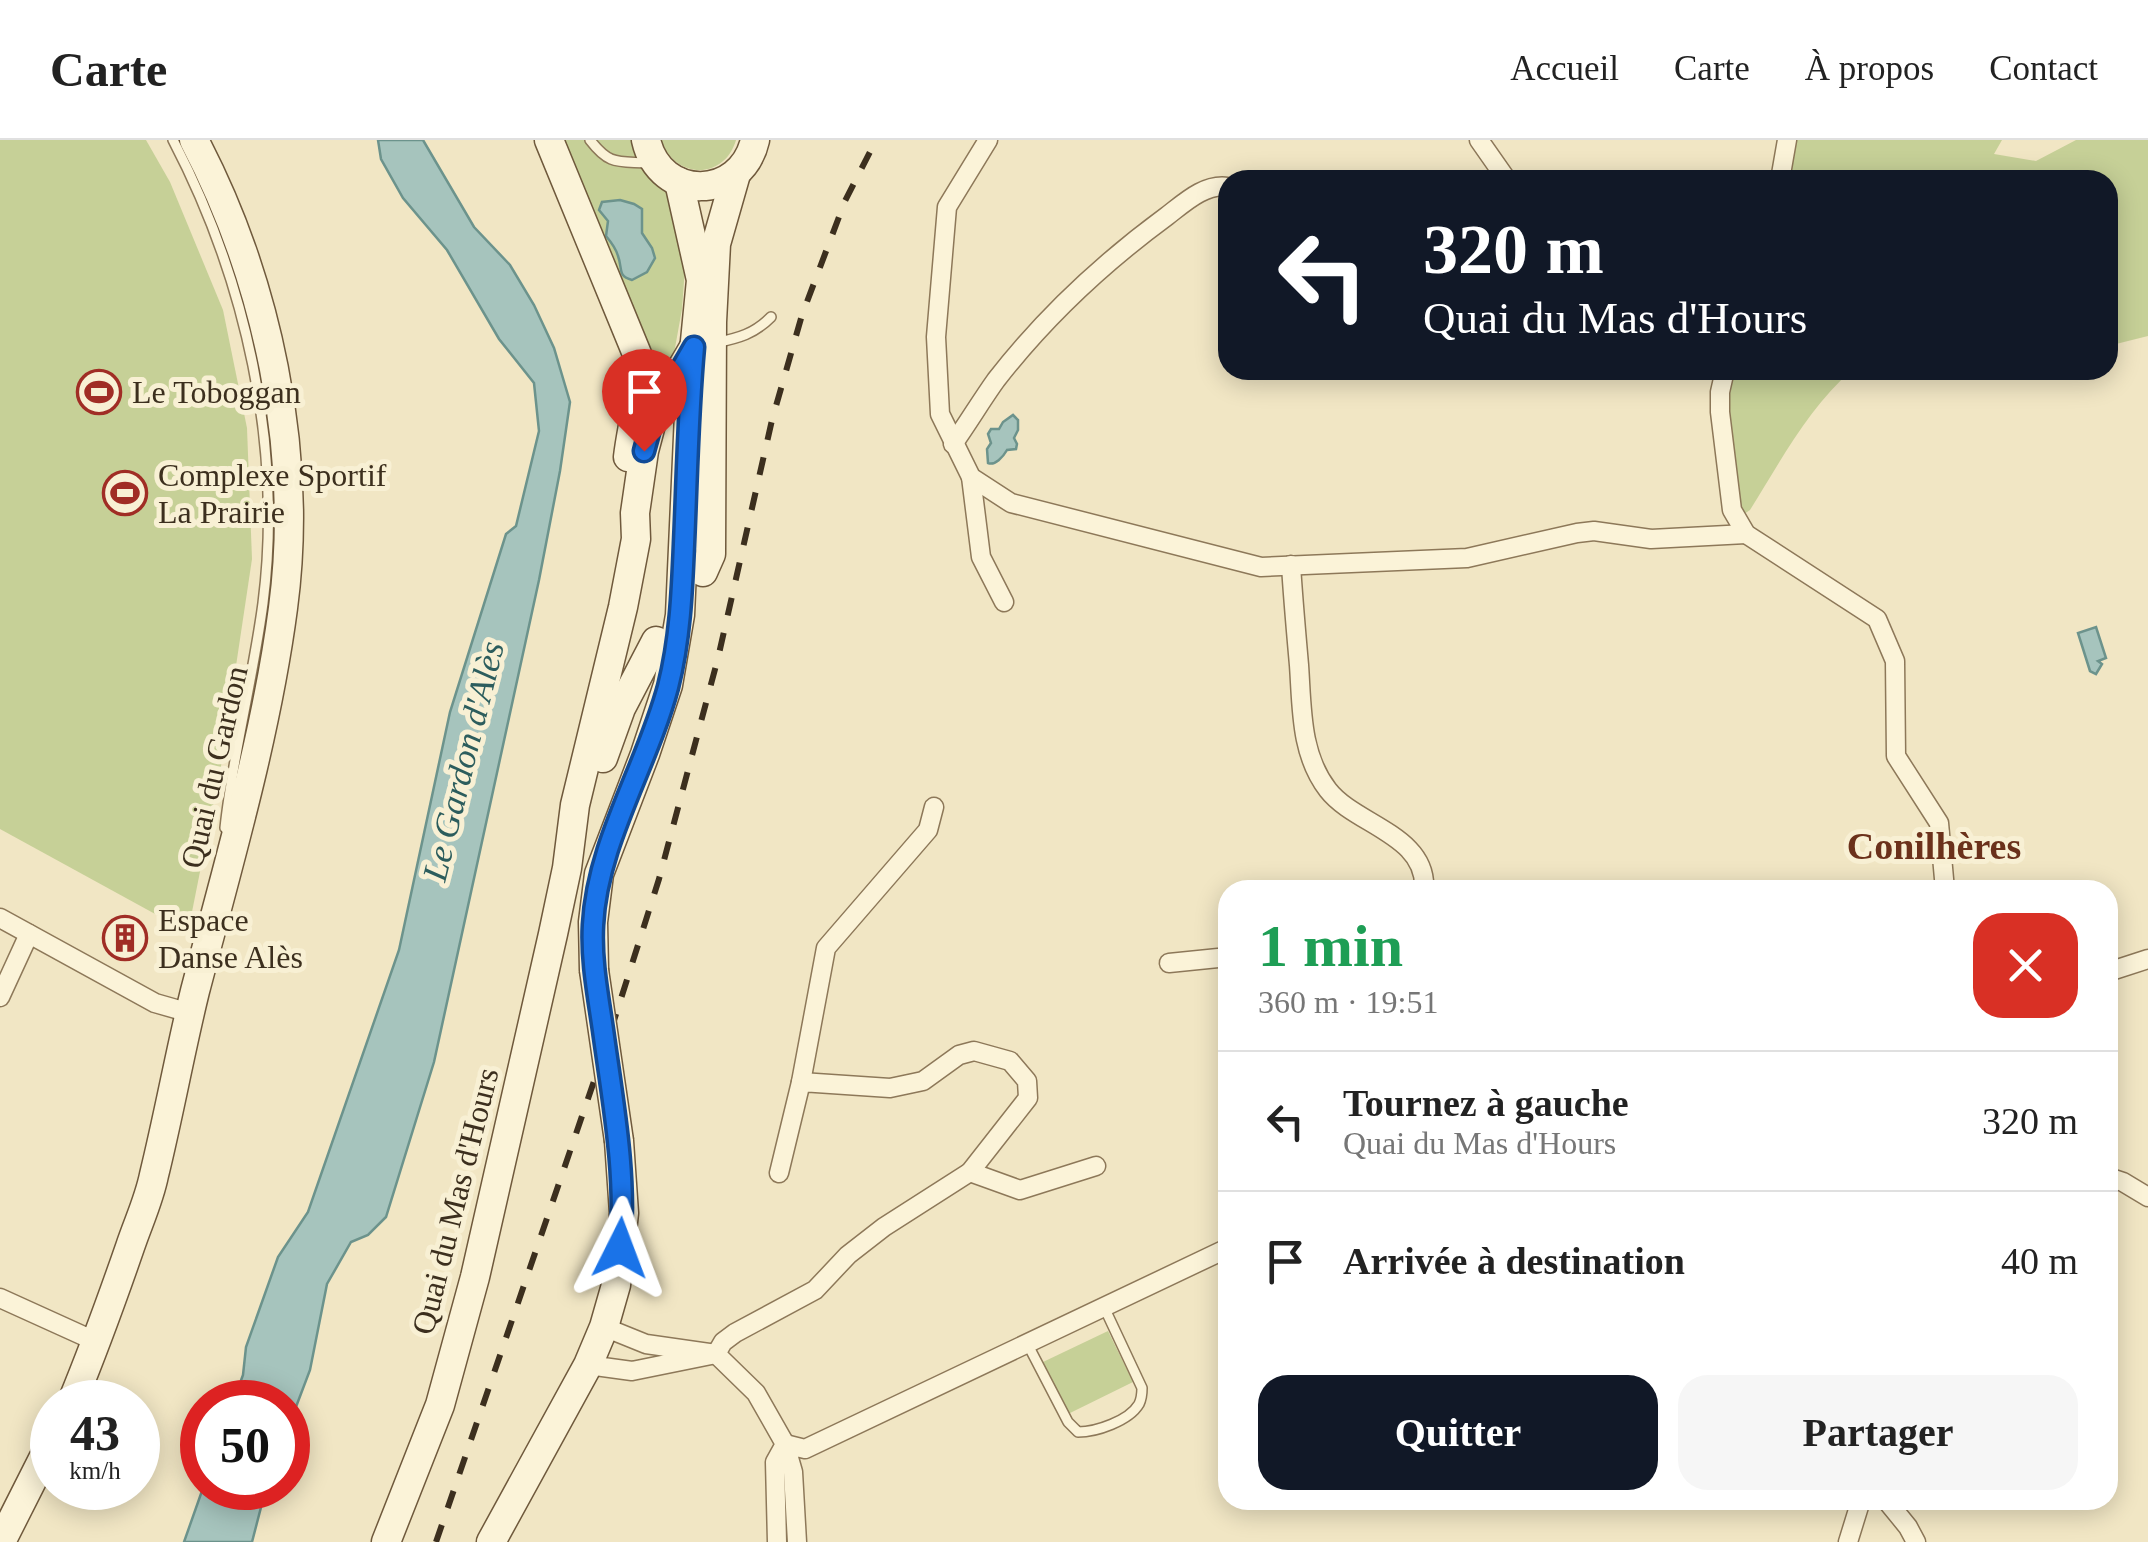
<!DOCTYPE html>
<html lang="fr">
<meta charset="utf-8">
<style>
body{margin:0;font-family:Georgia,serif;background:#f6f6f6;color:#222;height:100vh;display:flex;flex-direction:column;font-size:38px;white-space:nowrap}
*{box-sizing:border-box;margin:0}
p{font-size:32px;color:#767676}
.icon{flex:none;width:55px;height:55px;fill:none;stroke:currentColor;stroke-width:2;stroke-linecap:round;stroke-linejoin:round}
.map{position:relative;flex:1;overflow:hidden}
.sheet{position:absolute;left:1218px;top:740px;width:900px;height:630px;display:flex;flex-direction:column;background:#fff;border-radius:30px;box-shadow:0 5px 25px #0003}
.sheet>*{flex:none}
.top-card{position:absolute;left:1218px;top:30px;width:900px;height:210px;border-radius:30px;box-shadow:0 5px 25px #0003;background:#111827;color:#fff;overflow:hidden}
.speed{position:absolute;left:30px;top:1240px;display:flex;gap:20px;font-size:50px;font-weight:700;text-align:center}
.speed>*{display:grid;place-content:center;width:130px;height:130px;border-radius:50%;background:#fff;box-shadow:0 5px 25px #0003;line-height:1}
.speed small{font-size:25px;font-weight:400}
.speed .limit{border:15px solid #d22;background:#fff;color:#111}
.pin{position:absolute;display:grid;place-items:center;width:85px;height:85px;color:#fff;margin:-102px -42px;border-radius:50% 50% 50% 0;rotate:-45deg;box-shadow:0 0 10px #0007}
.pin .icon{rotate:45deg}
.me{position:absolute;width:110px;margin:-55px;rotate:3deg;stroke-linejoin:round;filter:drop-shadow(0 0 8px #0008)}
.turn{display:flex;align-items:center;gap:35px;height:210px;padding:0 40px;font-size:45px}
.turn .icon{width:130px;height:130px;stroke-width:2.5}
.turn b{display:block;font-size:70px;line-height:85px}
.round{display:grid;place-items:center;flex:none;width:105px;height:105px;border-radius:30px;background:#f6f6f6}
.summary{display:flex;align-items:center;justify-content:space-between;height:170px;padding:0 40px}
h1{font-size:60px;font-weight:700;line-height:75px;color:#1e9e55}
.button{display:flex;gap:20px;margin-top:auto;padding:20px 40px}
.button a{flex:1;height:115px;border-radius:30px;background:#111827;color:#fff;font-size:40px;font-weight:700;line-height:115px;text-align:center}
.button a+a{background:#f6f6f6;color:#222}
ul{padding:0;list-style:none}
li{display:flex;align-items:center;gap:30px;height:140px;padding:0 40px;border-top:2px solid #e0e0e0}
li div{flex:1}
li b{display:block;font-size:38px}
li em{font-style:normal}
header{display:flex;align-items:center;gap:60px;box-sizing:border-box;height:140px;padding:0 50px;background:#fff;border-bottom:2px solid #e0e0e0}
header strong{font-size:48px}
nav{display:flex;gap:55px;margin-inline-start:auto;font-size:35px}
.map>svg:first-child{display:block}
.green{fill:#c6d097}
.water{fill:#a6c4bd;stroke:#6c938c;stroke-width:2.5}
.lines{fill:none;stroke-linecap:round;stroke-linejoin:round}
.lane-casing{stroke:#8d7859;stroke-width:12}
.street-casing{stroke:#8d7859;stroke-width:21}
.secondary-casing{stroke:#6f593c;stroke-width:31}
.lane{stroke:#fbf3d8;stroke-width:9}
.street{stroke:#fbf3d8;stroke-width:18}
.secondary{stroke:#fbf3d8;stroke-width:28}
.rail{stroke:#3c2f1e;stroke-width:6;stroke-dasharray:18 18;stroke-linecap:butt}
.secondary-bridge-casing{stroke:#6f593c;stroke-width:31;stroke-linecap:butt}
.secondary-bridge{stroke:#fbf3d8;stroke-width:28}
.route-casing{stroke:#114b97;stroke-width:25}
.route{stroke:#1a73e8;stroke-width:18}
.labels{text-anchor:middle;stroke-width:10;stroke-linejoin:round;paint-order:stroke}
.poi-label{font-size:32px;fill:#3c2f1e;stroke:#f8f0d4;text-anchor:start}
.street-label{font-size:32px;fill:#3c2f1e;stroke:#f8f0d4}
.water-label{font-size:35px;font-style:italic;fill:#2c5d5d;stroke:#f8f0d4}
.quarter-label{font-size:38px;font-weight:bold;fill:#6b311b;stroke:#f8f0d4}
</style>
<header>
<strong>Carte</strong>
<nav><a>Accueil</a><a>Carte</a><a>À propos</a><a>Contact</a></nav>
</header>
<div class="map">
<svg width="2148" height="1402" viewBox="0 0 2148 1402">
<rect width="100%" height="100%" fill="#f1e6c4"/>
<g class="green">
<polygon points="0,0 146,0 170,42 223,170 247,288 252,419 221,626 188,792 0,689"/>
<polygon points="558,0 635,0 671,62 685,128 682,169 675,208 665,240 645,278 643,258"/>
<path d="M661,0H736C724,41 674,39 661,0Z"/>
<polygon points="1789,0 2002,0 1994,14 2036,21 2076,0 2148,0 2148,196 2108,206 2108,40 1784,40"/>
<path d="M1730,230H1852C1809,267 1780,322 1750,370L1741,376L1724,265Z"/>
<polygon points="1108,1191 1133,1242 1068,1274 1043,1222"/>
</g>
<g class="water">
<polygon points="378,0 423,0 474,87 510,125 534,165 554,208 570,262 560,331 539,440 434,922 386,1077 368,1095 351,1102 327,1144 310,1230 288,1288 288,1262 233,1262 243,1235 246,1207 278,1117 308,1072 399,810 450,572 506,394 516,386 539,291 534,243 499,199 447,110 403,58 381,19"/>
<path d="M620,60L634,64L642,69V93L652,108L655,118L647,132L632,140C617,136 623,129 618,116C616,108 611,102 606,96L608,81L599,70L602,62Z"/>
<path d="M1013,275L1018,280V290L1014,298L1017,304L1016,309L1007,310C1003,317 995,326 988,323L987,309L991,303L988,294L991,289H999L1003,282Z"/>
<polygon points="2096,487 2106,518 2098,521 2102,524 2096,534 2090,531 2078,493"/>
<polygon points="203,1348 266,1348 252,1402 184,1402"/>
</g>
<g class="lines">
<defs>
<g id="lane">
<path d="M173,0C246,140 283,306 263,463C253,539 233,612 225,688"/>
<path d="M590,0C610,26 618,21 648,23"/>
<path d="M715,203C739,198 754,194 771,177"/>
<path d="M1028,1205L1068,1282L1078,1292C1096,1292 1129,1281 1139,1264C1141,1260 1142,1253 1142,1248L1104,1167"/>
</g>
<g id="street">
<polyline points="988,0 947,67 936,197 940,274 971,337 1011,363 1261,427 1467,418 1577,393 1594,391 1651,399 1746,394"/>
<polyline points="1479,0 1507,40"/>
<polyline points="1780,40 1787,0"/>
<polyline points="1725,230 1720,252 1720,272 1732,370 1746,394 1877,479 1895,521 1896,616 1939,683 1945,750"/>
<path d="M953,304C968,283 981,261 996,240C1045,177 1103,123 1167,76C1184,63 1205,43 1228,47"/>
<polyline points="971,337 981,417 1004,462"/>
<path d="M1291,425C1293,458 1296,491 1299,525C1302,567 1300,614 1328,650C1355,685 1428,695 1424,750"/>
<polyline points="0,778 155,863 190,873"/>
<polyline points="1169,823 1228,817"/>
<polyline points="2108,832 2148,819"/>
<polyline points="0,857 29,794"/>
<polyline points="801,942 826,808 928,690 934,667"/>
<polyline points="970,1032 1020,1050 1096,1026"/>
<polyline points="2108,1037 2123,1042 2148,1057"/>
<polyline points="0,1158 97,1202"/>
<polyline points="588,1225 632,1231 716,1214 646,1204 604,1187"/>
<polyline points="1886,1360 1908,1387 1916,1402"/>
<polyline points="777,1402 775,1322 785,1304 756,1253 716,1214 723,1202 735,1193 815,1150 848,1115 884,1087 970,1032 1028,958 1027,941 1010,921 974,911 959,915 923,941 890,948 801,942 779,1033"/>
<polyline points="797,1402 793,1332 785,1304 805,1309 1228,1108"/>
<polyline points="1848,1402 1861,1360"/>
</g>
<g id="secondary">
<path d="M549,0L637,214C644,245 632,283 628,317"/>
<path d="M646,0C660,62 741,61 755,0"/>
<polyline points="703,432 711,414 712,182 716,104 736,34"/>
<polyline points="603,618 621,568 656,501"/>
<polyline points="594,830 593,782 599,734 645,614 668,545 680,475 690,252 701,140 679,42"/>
<path d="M72,1262C93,1211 112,1159 130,1107C138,1083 149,1060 154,1035C169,974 180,912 195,851C228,725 266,597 283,468C304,312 267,139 194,0"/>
<polyline points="1,1402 52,1301"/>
<polyline points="386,1402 440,1265 475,1137 553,794 567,728 575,665 623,467 636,399 635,373 644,311 653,277 694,207"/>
<polyline points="491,1402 588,1225 604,1187 616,1145 624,1073 619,1001"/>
</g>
</defs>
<use href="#lane" class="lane-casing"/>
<use href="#street" class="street-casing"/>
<use href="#secondary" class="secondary-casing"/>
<use href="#lane" class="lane"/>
<use href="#street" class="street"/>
<use href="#secondary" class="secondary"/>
<polyline class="rail" points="436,1402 604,912 659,739 718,518 772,280 802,175 845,61 876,0"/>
<defs>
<polyline id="secondary-bridge" points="594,830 619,1001"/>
</defs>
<use href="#secondary-bridge" class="secondary-bridge-casing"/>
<use href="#secondary-bridge" class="secondary-bridge"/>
</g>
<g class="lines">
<defs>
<path id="route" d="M620,1108C627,1035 613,963 603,890C598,855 591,820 593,785C597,703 647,626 668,547C680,500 682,452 684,404C687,338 688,273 694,207L653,278L644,311"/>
</defs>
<use href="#route" class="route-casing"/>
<use href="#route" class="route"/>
</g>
<defs>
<symbol id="stadium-ring" viewBox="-11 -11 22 22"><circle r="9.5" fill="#f8f0d4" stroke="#a02d25" stroke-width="1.5"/><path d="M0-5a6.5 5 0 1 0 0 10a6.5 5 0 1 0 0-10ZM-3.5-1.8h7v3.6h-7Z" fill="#a02d25"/></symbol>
<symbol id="building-ring" viewBox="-11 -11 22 22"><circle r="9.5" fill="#f8f0d4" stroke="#a02d25" stroke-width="1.5"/><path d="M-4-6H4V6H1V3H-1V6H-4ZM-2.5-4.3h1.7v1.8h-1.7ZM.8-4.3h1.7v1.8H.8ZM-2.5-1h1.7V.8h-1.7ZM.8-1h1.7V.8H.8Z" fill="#a02d25"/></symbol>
</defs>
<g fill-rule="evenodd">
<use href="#stadium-ring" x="74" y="227" width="50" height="50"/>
<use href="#stadium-ring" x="100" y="328" width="50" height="50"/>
<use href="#building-ring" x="100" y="773" width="50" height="50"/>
</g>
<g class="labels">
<g class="poi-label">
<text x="132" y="263">Le Toboggan</text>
<text x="158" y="346">Complexe Sportif<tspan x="158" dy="37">La Prairie</tspan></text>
<text x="158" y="791">Espace<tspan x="158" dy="37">Danse Alès</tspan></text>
</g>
<g class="street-label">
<text transform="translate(214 627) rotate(-77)" y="11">Quai du Gardon</text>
<text transform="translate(455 1061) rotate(-76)" y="11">Quai du Mas d'Hours</text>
</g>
<g class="water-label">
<text transform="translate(463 621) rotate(-76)" y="12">Le Gardon d'Alès</text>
</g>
<g class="quarter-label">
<text x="1934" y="719">Conilhères</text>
</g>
</g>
</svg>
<div class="speed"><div>43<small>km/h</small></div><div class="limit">50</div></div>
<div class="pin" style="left:644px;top:311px;background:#d93025"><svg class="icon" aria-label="arrive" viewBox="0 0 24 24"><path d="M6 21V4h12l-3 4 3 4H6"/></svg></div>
<svg class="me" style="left:620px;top:1108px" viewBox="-20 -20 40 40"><path d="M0-17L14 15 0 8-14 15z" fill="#1a73e8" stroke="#fff" stroke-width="4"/></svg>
<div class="top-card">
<div class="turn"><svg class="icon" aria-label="left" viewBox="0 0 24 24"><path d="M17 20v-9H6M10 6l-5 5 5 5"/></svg><div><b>320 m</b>Quai du Mas d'Hours</div></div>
</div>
<section class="sheet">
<div class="summary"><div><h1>1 min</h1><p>360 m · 19:51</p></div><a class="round" style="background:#d93025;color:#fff"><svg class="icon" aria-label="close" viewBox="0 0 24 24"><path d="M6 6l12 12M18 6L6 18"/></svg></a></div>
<ul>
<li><svg class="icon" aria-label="left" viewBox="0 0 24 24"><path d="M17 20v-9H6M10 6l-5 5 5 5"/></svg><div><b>Tournez à gauche</b><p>Quai du Mas d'Hours</p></div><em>320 m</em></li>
<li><svg class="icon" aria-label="arrive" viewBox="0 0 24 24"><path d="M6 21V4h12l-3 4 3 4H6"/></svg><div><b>Arrivée à destination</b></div><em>40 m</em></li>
</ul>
<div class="button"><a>Quitter</a><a>Partager</a></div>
</section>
</div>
